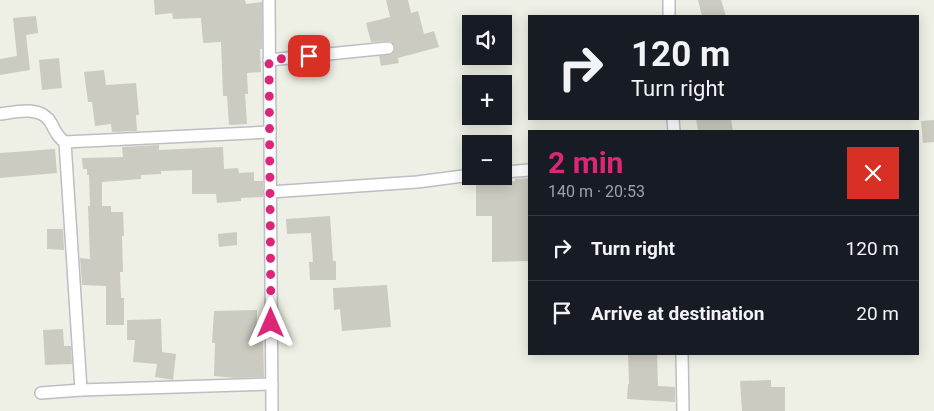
<!DOCTYPE html>
<meta charset="utf-8">
<style>
body{margin:0;font-family:Roboto,sans-serif;background:#20242c;color:#f1f3f6;height:100vh;display:flex;flex-direction:column;font-size:19px;white-space:nowrap}
*{box-sizing:border-box;margin:0}
p{font-size:16px;color:#9ea1a6}
.icon{flex:none;width:28px;height:28px;fill:none;stroke:currentColor;stroke-width:2;stroke-linecap:round;stroke-linejoin:round}
.map{position:relative;flex:1;overflow:hidden}
.sheet{position:absolute;left:528px;top:130px;width:391px;height:225px;display:flex;flex-direction:column;background:#171b24;border-radius:0px;box-shadow:0 2px 12px #0003}
.sheet>*{flex:none}
.guide{position:absolute;left:528px;top:15px;width:391px;height:105px;border-radius:0px;box-shadow:0 2px 12px #0003;background:#171b24;color:#f1f3f6;overflow:hidden}
.controls{position:absolute;left:462px;top:15px;display:grid;gap:10px}
.controls a{display:grid;place-items:center;width:50px;height:50px;border-radius:0px;background:#171b24;box-shadow:0 2px 12px #0003;font-size:25px}
.pin{position:absolute;display:grid;place-items:center;width:42px;height:42px;color:#fff;margin:-21px;border-radius:10px;box-shadow:0 2px 8px #0006}
.me{position:absolute;width:55px;margin:-28px;rotate:0deg;stroke-linejoin:round;filter:drop-shadow(0 0 4px #0008)}
.turn{display:flex;align-items:center;gap:18px;height:105px;padding:0 20px;font-size:22px}
.turn .icon{width:65px;height:65px;stroke-width:2.5}
.turn b{display:block;font-size:35px;line-height:42px}
.round{display:grid;place-items:center;flex:none;width:52px;height:52px;border-radius:0px;background:#20242c}
.summary{display:flex;align-items:center;justify-content:space-between;height:85px;padding:0 20px}
h1{font-size:30px;font-weight:700;line-height:38px;color:#db2777}
ul{padding:0;list-style:none}
li{display:flex;align-items:center;gap:15px;height:65px;padding:0 20px;border-top:1px solid #363941}
li div{flex:1}
li b{display:block;font-size:19px}
li em{font-style:normal}
.map>svg:first-child{display:block}
.building{fill:#cbcbc1}
.lines{fill:none;stroke-linecap:round;stroke-linejoin:round}
.street-casing{stroke:#bdbdc4;stroke-width:14}
.street{stroke:#fff;stroke-width:11}
.route{stroke:#db2777;stroke-width:9;stroke-dasharray:0 16.2}
</style>
<div class="map">
<svg width="934" height="411" viewBox="0 0 934 411">
<rect width="100%" height="100%" fill="#eff0e5"/>
<g class="building">
<polygon points="154,0 245,0 246,4 262,2 262,49 260,49 261,72 247,73 248,94 245,94 247,124 229,125 227,96 223,96 221,42 203,43 201,18 173,19 172,13 155,15"/>
<polygon points="386,0 408,0 411,13 418,11 424,34 434,31 439,47 398,58 399,63 381,66 379,56 392,54 395,47 391,41 371,42 366,23 390,17"/>
<polygon points="698,0 721,0 726,16 702,16"/>
<polygon points="36,16 38,33 26,35 30,70 0,75 0,59 17,56 13,18"/>
<polygon points="59,58 62,88 42,90 39,60"/>
<polygon points="104,70 106,85 136,83 139,115 136,115 137,131 112,132 111,124 95,126 92,102 88,102 84,72"/>
<polygon points="696,119 731,119 733,131 698,131"/>
<polygon points="934,120 934,142 923,143 921,121"/>
<polygon points="159,145 159,150 223,147 224,169 238,168 239,173 254,172 254,181 263,181 263,197 241,198 241,201 217,203 216,194 192,194 192,170 161,171 161,174 141,175 141,179 102,182 102,206 111,206 111,212 123,212 124,236 122,236 123,272 120,272 121,298 124,298 124,325 106,325 106,286 82,285 80,258 90,259 88,206 90,206 89,175 87,175 87,169 83,169 82,158 123,157 122,147"/>
<polygon points="55,149 57,173 0,178 0,153"/>
<polygon points="529,178 529,261 492,262 492,216 476,216 476,181 515,181 515,179"/>
<polygon points="330,216 333,261 336,261 336,280 310,280 309,262 313,262 311,233 287,234 286,219"/>
<polygon points="47,229 63,229 64,250 47,249"/>
<polygon points="237,232 237,245 219,247 218,234"/>
<polygon points="387,285 391,327 342,331 340,309 334,310 333,288"/>
<polygon points="257,310 257,323 260,323 260,333 263,333 264,377 234,378 214,376 215,343 212,343 214,311"/>
<polygon points="161,319 162,352 176,354 173,380 155,377 157,364 133,362 135,340 127,340 127,320"/>
<polygon points="63,329 64,346 71,346 72,364 45,365 43,330"/>
<polygon points="628,354 657,354 658,386 675,387 675,402 627,399 628,384 629,384"/>
<polygon points="771,380 771,387 785,387 785,411 742,411 740,381"/>
</g>
<g class="lines">
<defs>
<g id="street">
<polyline points="269,0 272,411"/>
<polyline points="669,0 669,16"/>
<polyline points="269,60 388,48"/>
<path d="M0,114C16,112 41,105 51,123C55,130 57,137 65,142"/>
<polyline points="673,119 674,131"/>
<polyline points="270,132 65,142 81,390 272,384"/>
<polyline points="504,172 529,170"/>
<polyline points="270,192 417,182 471,175"/>
<polyline points="682,354 683,411"/>
<polyline points="41,393 81,390"/>
</g>
</defs>
<use href="#street" class="street-casing"/>
<use href="#street" class="street"/>
</g>
<g class="lines">
<polyline class="route" points="271,323 269,60 309,56"/>
</g>
</svg>
<div class="controls">
<a><svg class="icon" aria-label="sound" viewBox="0 0 24 24"><path d="M4 9h4l5-4v14l-5-4H4zM17 9q2 3 0 6"/></svg></a>
<a>+</a>
<a>−</a>
</div>
<div class="pin" style="left:309px;top:56px;background:#d93025"><svg class="icon" aria-label="arrive" viewBox="0 0 24 24"><path d="M6 21V4h12l-3 4 3 4H6"/></svg></div>
<svg class="me" style="left:271px;top:323px" viewBox="-20 -20 40 40"><path d="M0-17L14 15 0 8-14 15z" fill="#db2777" stroke="#fff" stroke-width="4"/></svg>
<div class="guide">
<div class="turn"><svg class="icon" aria-label="right" viewBox="0 0 24 24"><path d="M7 20v-9h11M14 6l5 5-5 5"/></svg><div><b>120 m</b>Turn right</div></div>
</div>
<section class="sheet">
<div class="summary"><div><h1>2 min</h1><p>140 m · 20:53</p></div><a class="round" style="background:#d93025;color:#fff"><svg class="icon" aria-label="close" viewBox="0 0 24 24"><path d="M6 6l12 12M18 6L6 18"/></svg></a></div>
<ul>
<li><svg class="icon" aria-label="right" viewBox="0 0 24 24"><path d="M7 20v-9h11M14 6l5 5-5 5"/></svg><div><b>Turn right</b></div><em>120 m</em></li>
<li><svg class="icon" aria-label="arrive" viewBox="0 0 24 24"><path d="M6 21V4h12l-3 4 3 4H6"/></svg><div><b>Arrive at destination</b></div><em>20 m</em></li>
</ul>
</section>
</div>
